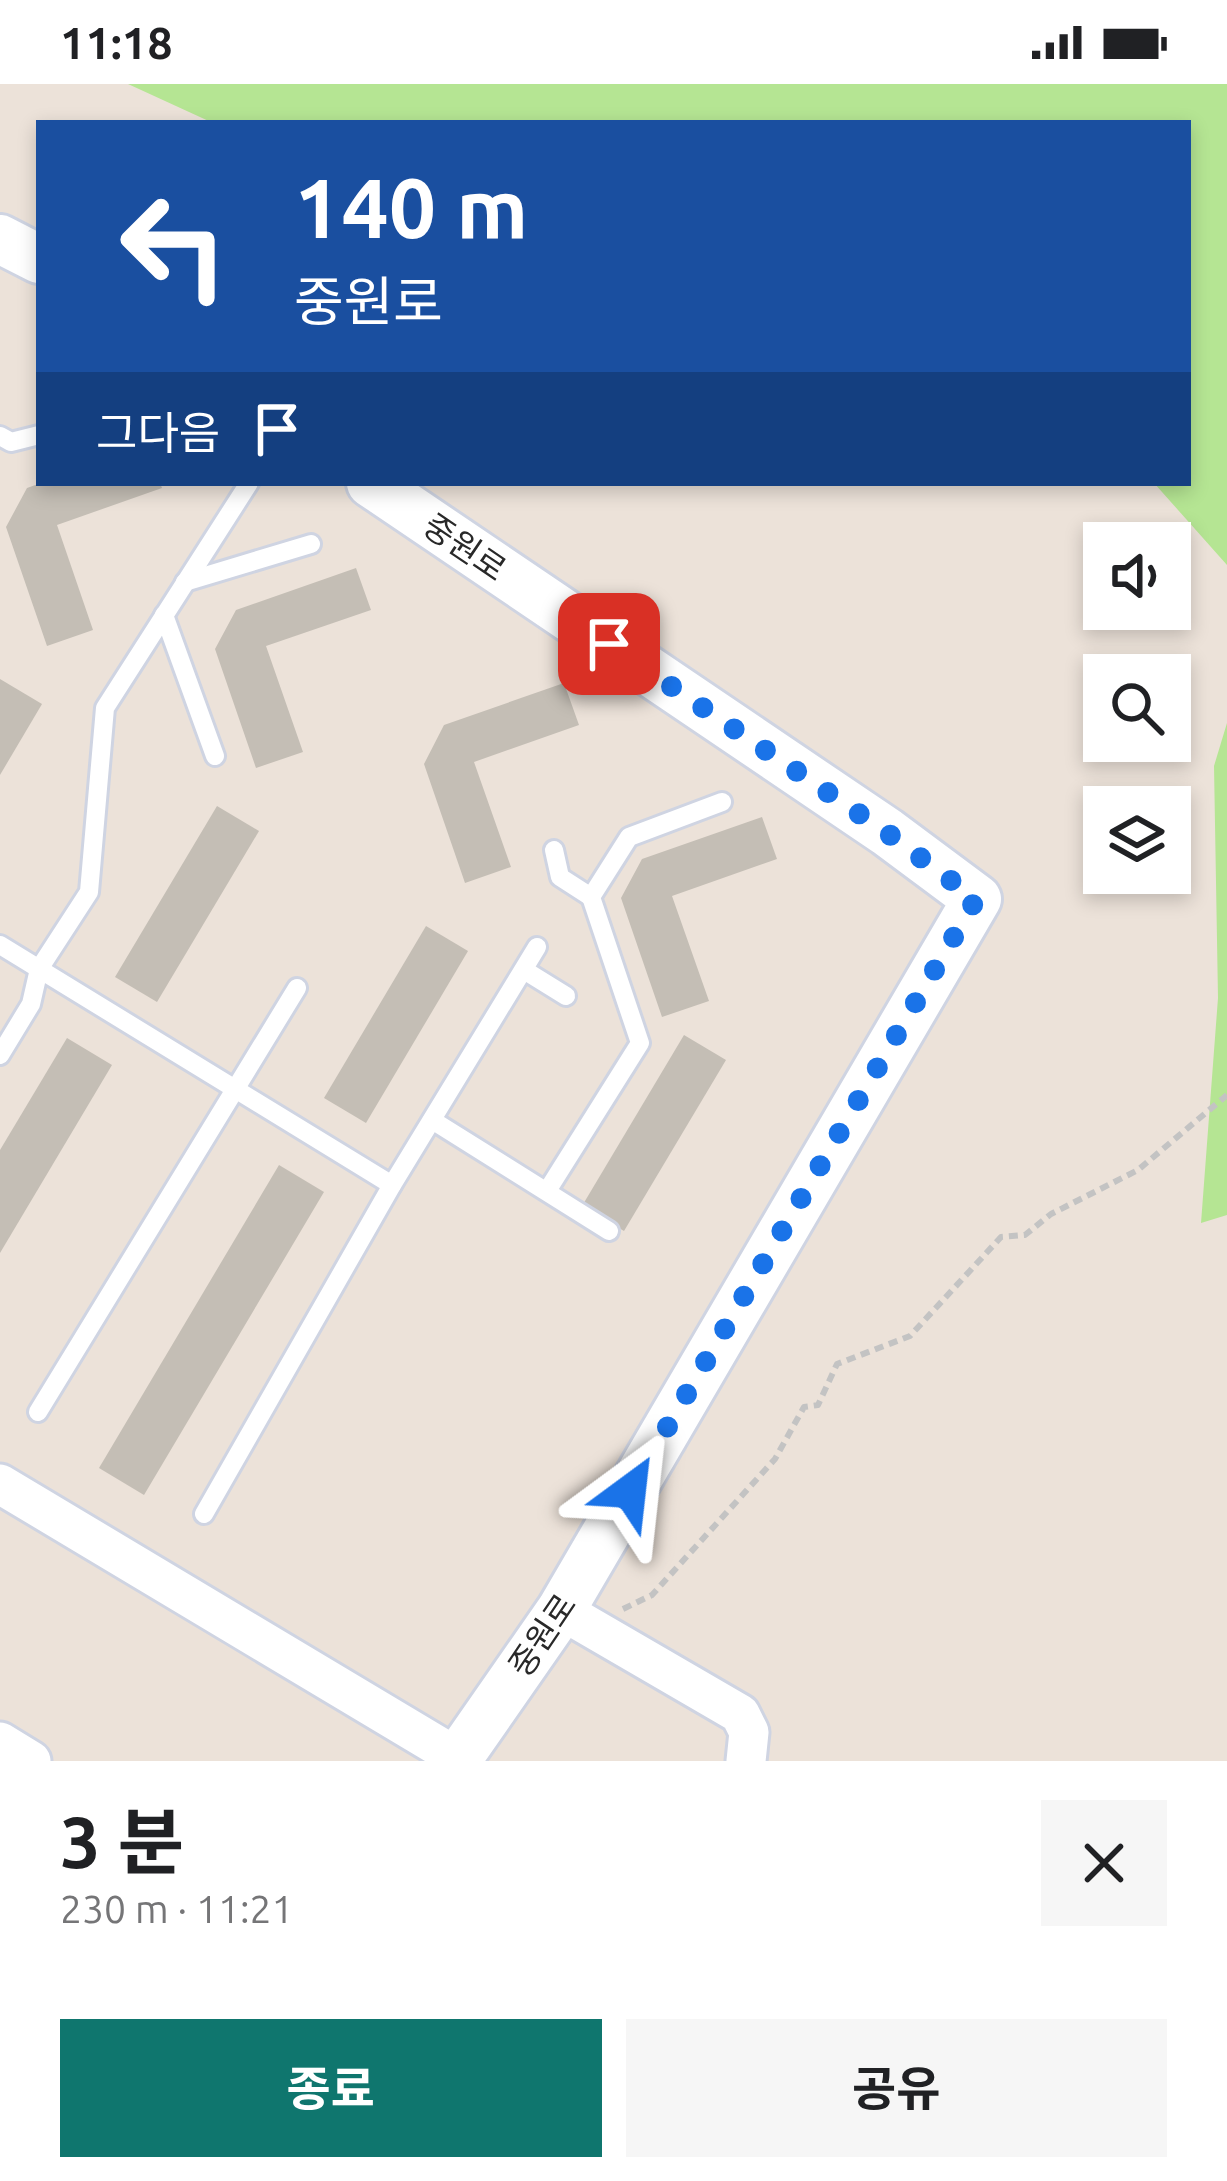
<!DOCTYPE html>
<html lang="ko">
<meta charset="utf-8">
<style>
body{margin:0;font-family:Ubuntu,"Noto Sans KR",sans-serif;background:#f6f6f6;color:#202124;height:100vh;display:flex;flex-direction:column;font-size:45px;white-space:nowrap}
*{box-sizing:border-box;margin:0}
p{font-size:39px;color:#757577}
.icon{flex:none;width:66px;height:66px;fill:none;stroke:currentColor;stroke-width:2;stroke-linecap:round;stroke-linejoin:round}
.map{position:relative;height:1677px;overflow:hidden}
.sheet{display:flex;flex-direction:column;background:#fff;flex:1}
.sheet>*{flex:none}
.guide{position:absolute;left:36px;top:36px;width:1155px;height:366px;border-radius:0px;box-shadow:0 6px 18px #0003;background:#1a4fa0;color:#fff;overflow:hidden}
.buttons{position:absolute;left:1083px;top:438px;display:grid;gap:24px}
.buttons a{display:grid;place-items:center;width:108px;height:108px;border-radius:0px;background:#fff;box-shadow:0 6px 18px #0003;font-size:60px}
.pin{position:absolute;display:grid;place-items:center;width:102px;height:102px;color:#fff;margin:-51px;border-radius:24px;box-shadow:0 6px 18px #0006}
.me{position:absolute;width:132px;margin:-66px;rotate:30deg;stroke-linejoin:round;filter:drop-shadow(0 0 9px #0008)}
.turn{display:flex;align-items:center;gap:42px;height:252px;padding:0 60px;font-size:54px}
.turn .icon{width:156px;height:156px;stroke-width:2.5}
.turn b{display:block;font-size:84px;line-height:102px}
.then{display:flex;align-items:center;height:114px;padding:0 60px;background:#0003;gap:24px;font-size:45px}
.round{display:grid;place-items:center;flex:none;width:126px;height:126px;border-radius:0px;background:#f6f6f6}
.head{display:flex;align-items:center;justify-content:space-between;height:204px;padding:0 60px}
h1{font-size:72px;font-weight:700;line-height:90px}
.button{display:flex;gap:24px;margin-top:auto;padding:24px 60px}
.button a{flex:1;height:138px;border-radius:0px;background:#0f766e;color:#fff;font-size:48px;font-weight:700;line-height:138px;text-align:center}
.button a+a{background:#f6f6f6;color:#202124}
.status{display:flex;justify-content:space-between;align-items:center;height:84px;padding:0 60px;background:#fff;direction:ltr}
.status svg{height:33px;fill:currentColor}
.map>svg:first-child{display:block}
.green{fill:#b5e593}
.building{fill:#c4beb5}
.lines{fill:none;stroke-linecap:round;stroke-linejoin:round}
.service-casing{stroke:#cfd4e2;stroke-width:24}
.minor-casing{stroke:#cfd4e2;stroke-width:45}
.tertiary-casing{stroke:#cfd4e2;stroke-width:54}
.path{stroke:#c3c3c3;stroke-width:6;stroke-dasharray:9 6;stroke-linecap:butt}
.service{stroke:#fff;stroke-width:18}
.minor{stroke:#fff;stroke-width:39}
.tertiary{stroke:#fff;stroke-width:48}
.route{stroke:#1a73e8;stroke-width:21;stroke-dasharray:0 37.8}
.labels{text-anchor:middle;stroke-width:9;stroke-linejoin:round;paint-order:stroke}
.street-label{font-size:33px;fill:#292929;stroke:#fff}
</style>
<div class="status"><b>11:18</b><svg viewBox="0 0 49 12"><path d="M0 12V9h3v3zM5 12V6h3v6zM10 12V3h3v9zM15 12V0h3v12zM26 1h20v11H26zM47 4h2v5h-2z"/></svg></div>
<div class="map">
<svg width="1227" height="1677" viewBox="0 0 1227 1677">
<rect width="100%" height="100%" fill="#ece2d9"/>
<g class="green">
<polygon points="128,0 1227,0 1227,481 1154,399 1188,399 1188,39 213,39"/>
<polygon points="1227,639 1227,1131 1201,1139 1218,914 1214,682"/>
</g>
<g class="building">
<polygon points="41,399 160,399 162,404 57,441 93,546 47,562 6,443 27,404"/>
<polygon points="356,484 371,526 266,562 303,668 256,684 215,565 236,526"/>
<polygon points="0,595 42,620 0,691"/>
<polygon points="564,599 579,641 474,678 511,783 465,799 424,680 444,641"/>
<polygon points="217,722 259,747 157,918 115,893"/>
<polygon points="762,733 777,775 672,812 709,917 662,933 621,814 642,775"/>
<polygon points="426,842 468,867 366,1039 324,1014"/>
<polygon points="684,951 726,976 624,1147 582,1122"/>
<polygon points="67,954 112,981 0,1169 0,1066"/>
<polygon points="279,1081 324,1108 144,1411 99,1384"/>
</g>
<g class="lines">
<defs>
<g id="service">
<polyline points="0,352 11,358 39,351"/>
<polyline points="185,498 311,460"/>
<polyline points="164,531 215,672"/>
<polyline points="554,766 560,793 591,813"/>
<polyline points="0,861 392,1101"/>
<polyline points="524,886 566,912"/>
<polyline points="0,971 31,920 39,885 89,808 105,624 249,399"/>
<polyline points="432,1036 609,1147"/>
<polyline points="547,1107 640,959 591,813 629,753 722,718"/>
<polyline points="38,1328 297,904"/>
<polyline points="204,1430 392,1101 537,863"/>
</g>
<g id="minor">
<polyline points="0,1400 458,1674"/>
<polyline points="561,1526 740,1630 749,1648 746,1677"/>
<polyline points="0,1658 31,1677"/>
</g>
<g id="tertiary">
<polyline points="0,155 39,175"/>
<polyline points="371,399 887,748 977,815 561,1526 456,1677"/>
</g>
</defs>
<use href="#service" class="service-casing"/>
<use href="#minor" class="minor-casing"/>
<use href="#tertiary" class="tertiary-casing"/>
<polyline class="path" points="623,1525 652,1511 775,1375 804,1323 818,1321 837,1280 910,1252 1001,1153 1025,1151 1051,1130 1138,1086 1227,1011"/>
<use href="#service" class="service"/>
<use href="#minor" class="minor"/>
<use href="#tertiary" class="tertiary"/>
</g>
<g class="lines">
<polyline class="route" points="609,560 886,748 976,815 630,1407"/>
</g>
<g class="labels">
<g class="street-label">
<text transform="translate(465 463) rotate(34)" y="12">중원로</text>
<text transform="translate(542 1551) rotate(-56)" y="12">중원로</text>
</g>
</g>
</svg>
<div class="buttons">
<a><svg class="icon" aria-label="sound" viewBox="0 0 24 24"><path d="M4 9h4l5-4v14l-5-4H4zM17 9q2 3 0 6"/></svg></a>
<a><svg class="icon" aria-label="search" viewBox="0 0 24 24"><circle cx="10" cy="10" r="6"/><path d="M15 15l6 6"/></svg></a>
<a><svg class="icon" aria-label="layers" viewBox="0 0 24 24"><path d="M12 4l9 5-9 5-9-5zM3 14l9 5 9-5"/></svg></a>
</div>
<div class="pin" style="left:609px;top:560px;background:#d93025"><svg class="icon" aria-label="arrive" viewBox="0 0 24 24"><path d="M6 21V4h12l-3 4 3 4H6"/></svg></div>
<svg class="me" style="left:630px;top:1407px" viewBox="-20 -20 40 40"><path d="M0-17L14 15 0 8-14 15z" fill="#1a73e8" stroke="#fff" stroke-width="4"/></svg>
<div class="guide">
<div class="turn"><svg class="icon" aria-label="left" viewBox="0 0 24 24"><path d="M17 20v-9H6M10 6l-5 5 5 5"/></svg><div><b>140 m</b>중원로</div></div>
<div class="then">그다음<svg class="icon" aria-label="arrive" viewBox="0 0 24 24"><path d="M6 21V4h12l-3 4 3 4H6"/></svg></div>
</div>
</div>
<section class="sheet">
<div class="head"><div><h1>3 분</h1><p>230 m · 11:21</p></div><a class="round"><svg class="icon" aria-label="close" viewBox="0 0 24 24"><path d="M6 6l12 12M18 6L6 18"/></svg></a></div>
<div class="button"><a>종료</a><a>공유</a></div>
</section>
